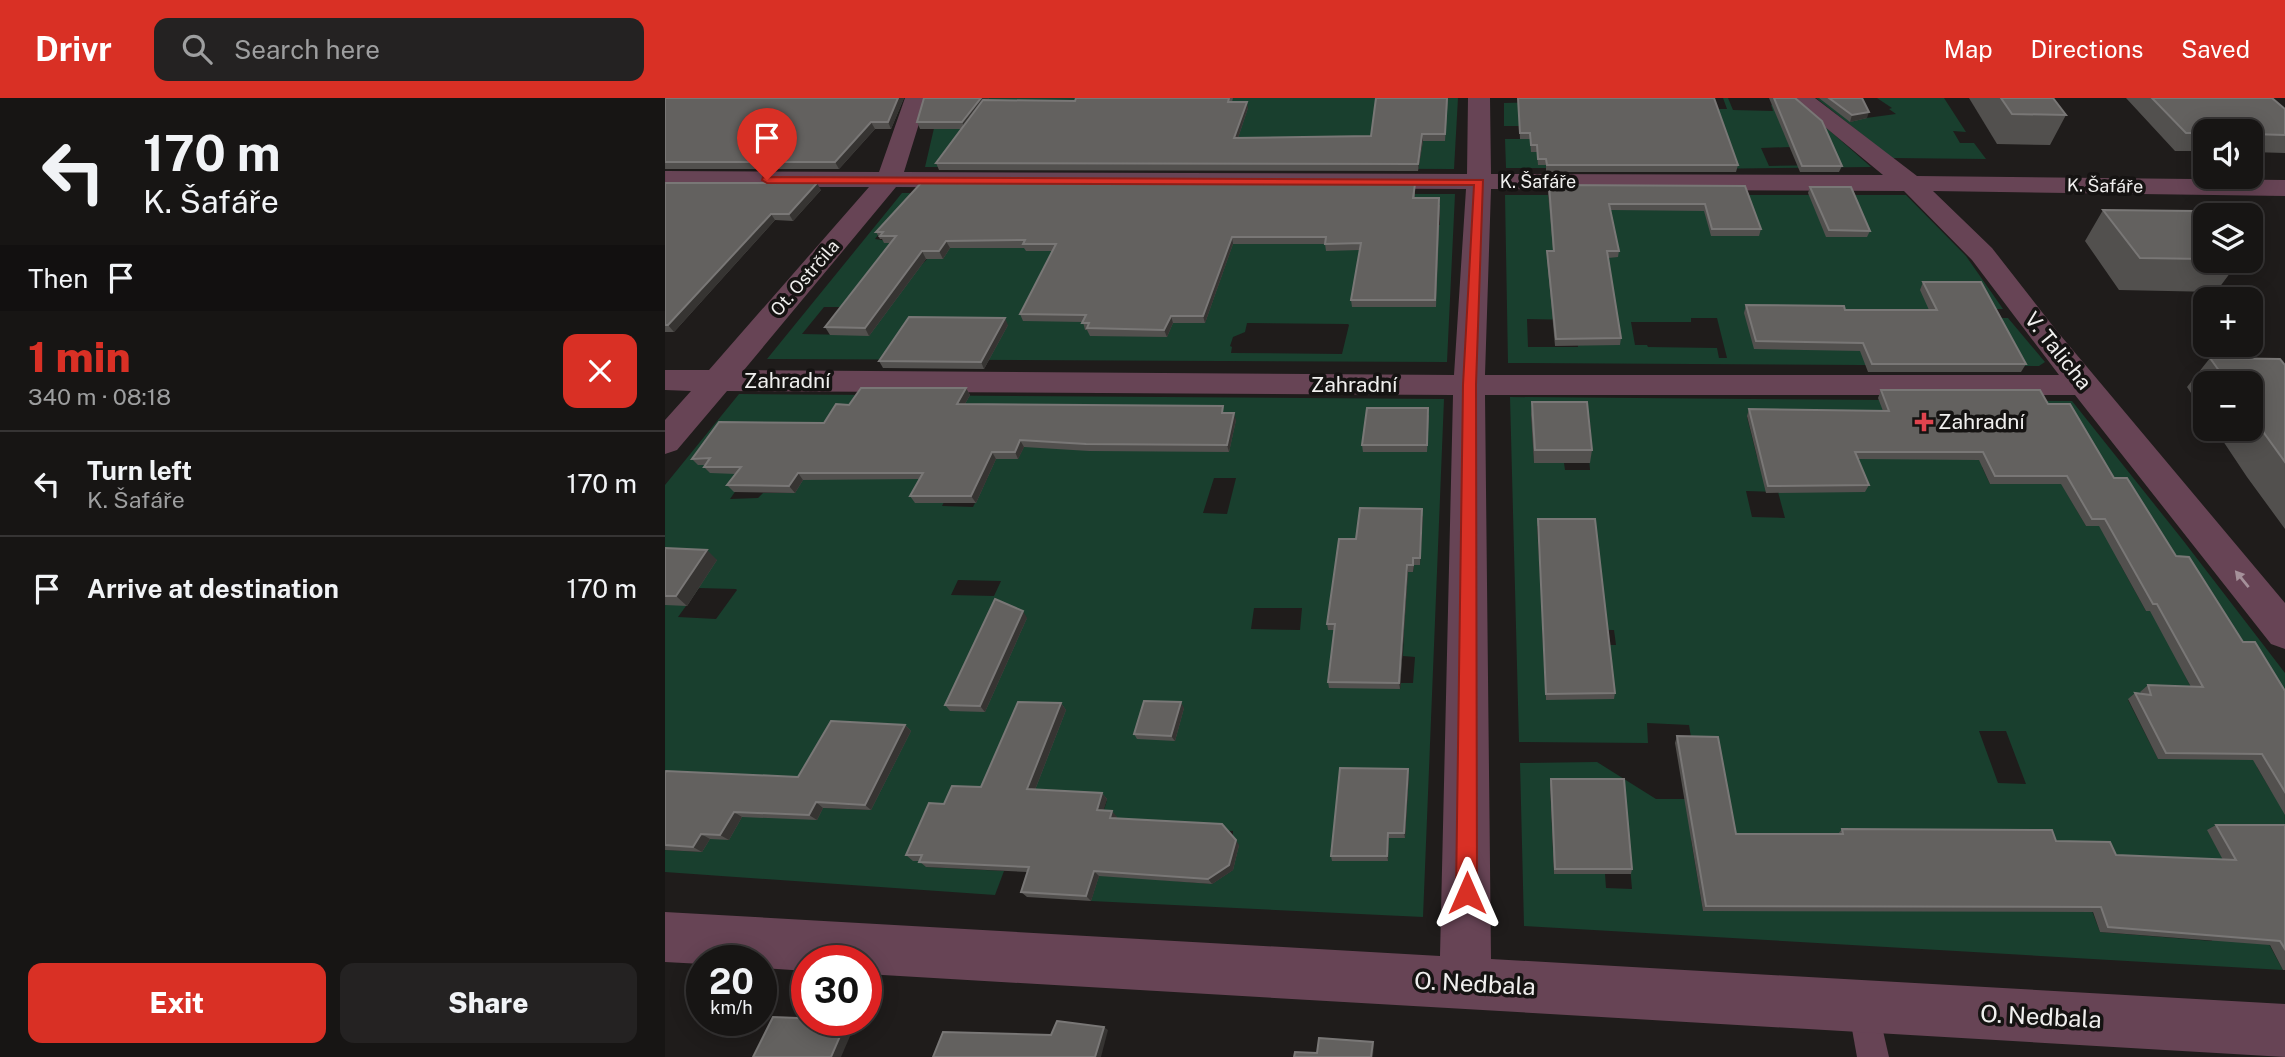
<!DOCTYPE html>
<meta charset="utf-8">
<style>
body{margin:0;font-family:"Public Sans",sans-serif;background:#242222;color:#f1f3f6;height:100vh;display:flex;flex-direction:column;font-size:26px;white-space:nowrap}
*{box-sizing:border-box;margin:0}
p{font-size:23px;color:#9e9fa0}
.icon{flex:none;width:38px;height:38px;fill:none;stroke:currentColor;stroke-width:2;stroke-linecap:round;stroke-linejoin:round}
.map{position:relative;flex:1;overflow:hidden}
.drawer{display:flex;flex-direction:column;background:#171514;width:665px}
.drawer>*{flex:none}
.guide{background:#171514;color:#f1f3f6;overflow:hidden}
.controls{position:absolute;left:1528px;top:21px;display:grid;gap:14px}
.controls a{display:grid;place-items:center;width:70px;height:70px;border-radius:14px;background:#171514;box-shadow:0 4px 18px #0003,0 0 0 2px #363434;font-size:35px}
.speed{position:absolute;left:21px;top:847px;display:flex;gap:14px;font-size:35px;font-weight:700;text-align:center}
.speed>*{display:grid;place-content:center;width:91px;height:91px;border-radius:50%;background:#171514;box-shadow:0 4px 18px #0003,0 0 0 2px #363434;line-height:1}
.speed small{font-size:18px;font-weight:400}
.speed .limit{border:10px solid #d22;background:#fff;color:#111}
.pin{position:absolute;display:grid;place-items:center;width:60px;height:60px;color:#fff;margin:-72px -30px;border-radius:50% 50% 50% 0;rotate:-45deg;box-shadow:0 0 7px #0007}
.pin .icon{rotate:45deg}
.me{position:absolute;width:77px;margin:-38px;rotate:0deg;stroke-linejoin:round;filter:drop-shadow(0 0 5px #0008)}
.turn{display:flex;align-items:center;gap:24px;height:147px;padding:0 28px;font-size:32px}
.turn .icon{width:91px;height:91px;stroke-width:2.5}
.turn b{display:block;font-size:49px;line-height:60px}
.then{display:flex;align-items:center;height:66px;padding:0 28px;background:#0003;gap:14px;font-size:26px}
.round{display:grid;place-items:center;flex:none;width:74px;height:74px;border-radius:14px;background:#242222}
.head{display:flex;align-items:center;justify-content:space-between;height:119px;padding:0 28px}
h1{font-size:42px;font-weight:800;line-height:52px;color:#d93025}
.primary-button{display:flex;gap:14px;margin-top:auto;padding:14px 28px}
.primary-button a{flex:1;height:80px;border-radius:14px;background:#d93025;color:#fff;font-size:28px;font-weight:800;line-height:80px;text-align:center}
.primary-button a+a{background:#242222;color:#f1f3f6}
ul{padding:0;list-style:none}
li{display:flex;align-items:center;gap:21px;height:105px;padding:0 28px;border-top:2px solid #363434}
li div{flex:1}
li b{display:block;font-size:26px}
li em{font-style:normal}
header{display:flex;align-items:center;gap:42px;box-sizing:border-box;height:98px;padding:0 35px;background:#d93025;color:#fff}
header strong{font-size:33px}
nav{display:flex;gap:38px;margin-inline-start:auto;font-size:24px}
.search{width:490px;height:63px;background:#242222;display:flex;align-items:center;gap:18px;box-sizing:border-box;padding:0 24px;border-radius:14px;color:#9e9fa0;font-size:26px}
main{display:flex;flex:1;min-height:0}
.map>svg:first-child{display:block}
.green{fill:#193f2e;fill-rule:evenodd}
.lines{fill:none;stroke-linecap:round;stroke-linejoin:round}
.lane{fill:#674455;fill-rule:evenodd}
.street{fill:#674455;fill-rule:evenodd}
.wall{fill:#52504e}
.shaded-wall{fill:#363432}
.building{fill:#63615f;stroke:#797776;stroke-width:2}
.oneway{fill:#a5919a}
.route{fill:#d93025;stroke:#8d1f18;stroke-width:2}
.health-dot{fill:#e0444e;stroke:#151312;stroke-width:2.5}
.labels{text-anchor:middle;stroke-width:7;stroke-linejoin:round;paint-order:stroke}
.far-street-label{font-size:18px;fill:#f0efee;stroke:#151312}
.street-label{font-size:21px;fill:#f0efee;stroke:#151312}
.poi-label{font-size:21px;fill:#f0efee;stroke:#151312;text-anchor:start}
.near-street-label{font-size:24px;fill:#f0efee;stroke:#151312}
</style>
<header>
<strong>Drivr</strong>
<div class="search"><svg class="icon" aria-label="search" viewBox="0 0 24 24"><circle cx="10" cy="10" r="6"/><path d="M15 15l6 6"/></svg>Search here</div>
<nav><a>Map</a><a>Directions</a><a>Saved</a></nav>
</header>
<main>
<section class="drawer">
<div class="guide">
<div class="turn"><svg class="icon" aria-label="left" viewBox="0 0 24 24"><path d="M17 20v-9H6M10 6l-5 5 5 5"/></svg><div><b>170 m</b>K. Šafáře</div></div>
<div class="then">Then<svg class="icon" aria-label="arrive" viewBox="0 0 24 24"><path d="M6 21V4h12l-3 4 3 4H6"/></svg></div>
</div>
<div class="head"><div><h1>1 min</h1><p>340 m · 08:18</p></div><a class="round" style="background:#d93025;color:#fff"><svg class="icon" aria-label="close" viewBox="0 0 24 24"><path d="M6 6l12 12M18 6L6 18"/></svg></a></div>
<ul>
<li><svg class="icon" aria-label="left" viewBox="0 0 24 24"><path d="M17 20v-9H6M10 6l-5 5 5 5"/></svg><div><b>Turn left</b><p>K. Šafáře</p></div><em>170 m</em></li>
<li><svg class="icon" aria-label="arrive" viewBox="0 0 24 24"><path d="M6 21V4h12l-3 4 3 4H6"/></svg><div><b>Arrive at destination</b></div><em>170 m</em></li>
</ul>
<div class="primary-button"><a>Exit</a><a>Share</a></div>
</section>
<div class="map">
<svg width="1620" height="959" viewBox="0 0 1620 959">
<rect width="100%" height="100%" fill="#1f1c1b"/>
<g class="green">
<polygon points="276,0 793,0 789,71 260,69"/>
<path d="M1019,0L1038,11H1062L1058,0H1063L1068,12L1108,13L1106,7H1126L1139,10L1206,69L1033,71L932,49L866,54H872L889,67V70H841L840,41H871L854,21V28H839V5ZM1125,49L1171,67L1104,68L1096,50Z"/>
<polygon points="1151,0 1175,0 1201,20 1231,16 1224,11 1227,10 1212,0 1279,0 1301,34 1288,33 1295,45 1309,45 1321,61 1227,60"/>
<path d="M237,95L790,96L782,264L102,261ZM727,107H775V127H725ZM225,122L278,160L262,161L252,172L235,145L210,141ZM159,209H187L185,237L137,236ZM582,225L683,226L684,227L677,256L566,255L567,249L565,248L568,239L580,234Z"/>
<path d="M840,97H883L885,109L942,160L941,97H1241L1301,158L1338,211H1323L1328,220H1343L1380,264L1374,268L843,265ZM1026,220H1052L1062,260H1054L1052,250L983,249L982,247H970L966,224H1026ZM862,221L910,222L913,249H863Z"/>
<path d="M74,296L779,301L758,819L426,803L452,719L437,718L442,702L264,763L262,769L339,773L330,797L0,774V752L37,754L0,685V387ZM399,315L359,349L353,361L325,360ZM83,375L130,395H98L93,400L65,401ZM292,379H323L308,409L277,408ZM549,380H571L562,416L538,415ZM758,418L755,466L749,467L748,474H736L692,448ZM293,482L336,483L329,498L286,497ZM34,490L71,491L72,492L51,521L13,519ZM589,510H637L635,532L586,531ZM672,530L739,531L738,558L750,559L748,585H736L735,591ZM744,676L740,739L724,740ZM125,695L206,712L158,710L151,722ZM513,730L568,733V772L547,786L497,782Z"/>
<path d="M845,299L1219,302L1244,361H1292L1267,306H1274L1272,302L1407,303L1517,441L1620,575V648H1593L1605,669H1592L1605,691H1618L1620,694V772L1600,733H1543L1618,872L859,828L855,665L932,664L991,701H1060L1050,646L1027,645L1024,627L982,625L983,645L854,644ZM1341,313L1400,314L1431,367H1394L1384,351L1348,348L1337,326H1347ZM866,317H924L926,333L922,334L925,372H900L899,365H869ZM1082,319L1199,320L1213,361L1152,360L1157,373L1192,374L1200,394H1130L1116,360L1092,359ZM1317,369H1364L1372,385L1325,386ZM1407,379H1433L1438,387H1456L1481,428H1421L1397,387H1410ZM1081,393L1113,394L1120,420L1087,419ZM872,428H929L933,469H893V477H875ZM1464,456H1493L1499,465L1517,466L1546,513H1481L1455,466L1469,465ZM877,531L949,532L951,547H944L949,601H881ZM1518,551H1581L1615,607H1548L1542,597H1530L1511,560H1521ZM1476,594L1497,595L1532,661H1493L1463,602L1479,603ZM1314,633H1341L1361,686L1333,685ZM885,686H927L929,702L959,701L967,791L941,790L940,776H889ZM1172,737H1351L1380,813H1192ZM1119,741L1134,812L1038,813L1026,742ZM1403,749H1437L1443,762L1543,767L1577,840L1546,839L1547,843L1435,834Z"/>
</g>
<g class="lines">
<polygon class="lane" points="1199,893 1210,898 1224,959 1192,959 1183,909 1188,898"/>
<path class="street" d="M240,0H262L239,74L802,76L803,0H825L826,76L1218,77L1125,0H1150L1252,78L1620,82V98L1268,93L1327,150L1391,232L1620,505V551L1606,546L1410,297H820L826,861L1620,906V959L201,876V863H142V873L96,870V863H37V866L0,864V814L775,858L788,297L62,293L12,352L0,356V322L26,293L0,292V272H44L204,89H0V73L214,74ZM231,89L801,91L789,277L79,272ZM826,91L1239,93L1307,162L1394,277H820Z"/>
</g>
<g class="wall">
<polygon points="0,0 239,0 226,31 210,31 174,71 0,71"/>
<polygon points="259,0 324,0 322,2 410,3 411,0 568,0 567,4 583,10 573,40 706,38 711,0 783,0 780,43 758,43 753,73 274,72 271,65 296,31 255,31 252,24"/>
<polygon points="853,0 1049,0 1073,67 1071,74 881,74 881,67 873,67 872,54 866,54 865,41 855,41"/>
<polygon points="1104,0 1130,0 1177,68 1174,74 1135,74"/>
<polygon points="1154,0 1197,0 1202,20 1185,24"/>
<polygon points="1304,0 1388,0 1401,17 1385,47 1332,46"/>
<polygon points="1461,0 1607,0 1620,11 1620,55 1586,54 1586,33 1540,33 1540,53 1510,53"/>
<polygon points="0,85 156,92 128,123 110,122 9,234 0,234"/>
<polygon points="750,86 750,100 775,107 771,209 687,209 686,202 695,152 661,153 660,146 568,146 540,225 508,225 502,239 425,238 422,232 420,232 418,224 358,223 355,216 387,153 361,153 359,150 285,150 278,161 261,161 204,238 165,237 160,229 225,145 219,145 217,141 215,141 211,134"/>
<polygon points="884,87 1080,88 1096,131 1094,138 1046,138 1039,113 945,112 954,153 953,159 943,160 956,240 955,247 890,248 882,160 882,153 888,153 883,94"/>
<polygon points="1145,89 1205,133 1202,139 1161,139 1143,95"/>
<polygon points="1438,112 1540,124 1540,163 1574,163 1551,194 1454,192 1420,143"/>
<polygon points="1258,184 1361,266 1356,274 1203,274 1195,253 1089,251 1079,215 1081,207 1180,212 1264,212 1255,192"/>
<polygon points="343,227 319,271 218,270 214,263"/>
<polygon points="1545,260 1620,267 1620,431 1582,379 1550,331 1586,331 1586,285 1540,285 1540,316 1522,289"/>
<polygon points="301,290 305,297 300,306 560,315 571,322 564,354 424,353 359,349 353,361 331,361 311,405 250,405 245,398 254,381 138,382 130,395 69,394 62,387 71,376 45,375 39,369 40,367 33,367 27,361 159,325 184,307"/>
<polygon points="1216,292 1383,306 1449,380 1578,544 1620,593 1620,717 1588,662 1493,661 1463,601 1470,595 1476,595 1475,594 1483,587 1526,589 1485,513 1481,513 1434,428 1421,428 1396,386 1325,386 1314,362 1193,361 1204,387 1200,394 1101,395 1082,318 1084,311 1218,313 1213,300"/>
<polygon points="867,304 927,352 925,365 869,365 866,317"/>
<polygon points="764,317 762,354 698,354 697,347"/>
<polygon points="757,411 755,467 749,467 748,474 743,474 735,591 664,590 663,584 670,532 663,532 662,526 691,441"/>
<polygon points="873,421 950,595 949,601 881,602"/>
<polygon points="0,450 52,462 22,508 0,507"/>
<polygon points="362,520 320,614 285,613 280,607"/>
<polygon points="396,605 401,612 370,692 437,695 442,701 438,712 452,719 451,720 574,747 568,772 547,786 434,778 426,803 362,799 356,794 362,774 261,769 254,763 248,763 241,757 279,706 316,689"/>
<polygon points="519,610 510,643 472,641 469,636"/>
<polygon points="240,627 246,633 206,712 158,710 152,722 77,719 64,742 45,741 37,754 0,752 0,675 133,679"/>
<polygon points="1012,638 1071,736 1173,736 1177,731 1391,743 1451,757 1558,762 1542,732 1551,727 1620,727 1620,872 1618,872 1605,847 1435,834 1428,814 1038,813 1010,645"/>
<polygon points="743,671 744,676 740,740 724,740 723,763 667,763 666,758"/>
<polygon points="886,681 967,771 966,776 889,776 885,686"/>
</g>
<g class="shaded-wall">
<polygon points="233,0 239,0 226,31 223,24"/>
<polygon points="316,0 324,0 300,31 297,24"/>
<polygon points="582,4 583,10 571,46 569,40"/>
<polygon points="1204,14 1202,20 1185,24 1187,17"/>
<polygon points="206,24 210,31 174,71 170,64"/>
<polygon points="757,36 758,43 753,73 753,66"/>
<polygon points="152,85 156,92 128,123 124,116"/>
<polygon points="106,116 110,122 9,234 3,227"/>
<polygon points="567,139 568,146 540,225 538,218"/>
<polygon points="281,143 285,150 278,161 274,153"/>
<polygon points="257,153 261,161 204,238 200,230"/>
<polygon points="506,218 508,225 502,239 499,232"/>
<polygon points="340,220 343,227 319,271 316,264"/>
<polygon points="301,290 305,297 296,313 292,306"/>
<polygon points="569,315 571,322 564,354 562,347"/>
<polygon points="355,342 359,349 353,361 350,354"/>
<polygon points="327,354 331,361 311,405 306,398"/>
<polygon points="133,375 138,382 130,395 124,388"/>
<polygon points="42,452 52,462 22,508 11,498"/>
<polygon points="742,467 743,474 735,591 734,585"/>
<polygon points="358,513 362,520 320,614 315,608"/>
<polygon points="516,604 519,610 510,643 506,638"/>
<polygon points="396,605 401,612 368,697 362,691"/>
<polygon points="240,627 246,633 206,712 200,707"/>
<polygon points="743,671 744,676 740,740 739,735"/>
<polygon points="437,695 442,701 437,718 432,712"/>
<polygon points="151,704 158,710 152,722 144,717"/>
<polygon points="447,713 452,719 450,726 445,720"/>
<polygon points="69,714 77,719 64,742 55,737"/>
<polygon points="723,735 724,740 723,763 722,758"/>
<polygon points="36,736 45,741 37,754 28,749"/>
<polygon points="571,742 574,747 568,772 547,786 543,781"/>
<polygon points="429,773 434,778 426,803 421,798"/>
<polygon points="182,922 192,922 176,959 166,959"/>
<polygon points="439,929 443,932 436,959 430,959"/>
<polygon points="708,944 709,947 708,959 706,959"/>
</g>
<g class="building">
<polygon points="0,0 233,0 223,24 206,24 170,64 0,64"/>
<polygon points="259,0 316,0 297,24 252,24"/>
<polygon points="411,0 564,0 563,4 582,4 569,40 706,38 711,0 782,0 780,36 757,36 753,66 271,65 318,2 410,3"/>
<polygon points="853,0 1049,0 1073,67 882,67 881,61 873,61 872,47 866,47 865,35 855,35"/>
<polygon points="1109,0 1130,0 1157,23 1177,68 1137,68"/>
<polygon points="1164,0 1197,0 1204,14 1187,17"/>
<polygon points="1336,0 1388,0 1401,17 1347,16"/>
<polygon points="1487,0 1607,0 1620,11 1620,37 1586,36 1586,33 1540,33 1540,35 1521,35"/>
<polygon points="0,85 152,85 124,116 106,116 3,227 0,227"/>
<polygon points="256,85 750,86 748,100 774,100 770,202 686,202 696,145 660,146 661,139 567,139 538,218 506,218 499,232 422,230 424,225 417,225 421,217 355,216 391,146 358,146 360,142 281,143 274,153 257,153 200,230 160,229 231,138 215,138 218,134 211,134"/>
<polygon points="884,87 1080,88 1096,131 1047,131 1040,106 944,106 954,153 942,153 956,240 891,241 882,153 889,153"/>
<polygon points="1145,89 1186,89 1205,133 1164,132"/>
<polygon points="1438,112 1531,113 1540,124 1540,161 1475,160"/>
<polygon points="1258,184 1316,184 1361,266 1207,266 1198,245 1091,243 1081,207 1179,208 1180,212 1272,212"/>
<polygon points="244,219 340,220 316,264 214,263"/>
<polygon points="1545,260 1615,261 1620,267 1620,364 1586,317 1586,285 1563,285"/>
<polygon points="196,290 301,290 292,306 558,308 557,315 569,315 562,347 421,346 355,342 350,354 327,354 306,398 245,398 258,375 133,375 124,388 62,387 76,369 39,369 45,360 27,361 54,324 159,325 171,306 184,307"/>
<polygon points="1216,292 1375,292 1383,306 1405,306 1449,380 1462,380 1511,458 1524,459 1578,544 1590,544 1620,593 1620,694 1597,656 1501,655 1470,595 1486,597 1483,587 1538,589 1492,506 1488,506 1440,421 1427,421 1402,378 1330,378 1318,354 1190,354 1204,387 1103,388 1084,311 1224,313"/>
<polygon points="867,304 922,304 927,352 870,352"/>
<polygon points="702,310 763,310 762,347 697,347"/>
<polygon points="695,410 757,411 755,460 748,460 748,467 742,467 734,585 663,584 670,526 662,526 674,441 691,441"/>
<polygon points="873,421 930,421 950,595 881,596"/>
<polygon points="0,450 42,452 11,498 0,498"/>
<polygon points="330,501 358,513 315,608 280,607"/>
<polygon points="479,603 516,604 506,638 469,636"/>
<polygon points="353,604 396,605 362,691 437,695 432,712 447,713 445,720 557,726 571,742 564,767 543,781 429,773 421,798 356,794 364,769 254,764 257,757 241,757 264,705 279,706 287,688 316,689"/>
<polygon points="166,623 240,627 200,707 151,704 144,717 69,714 55,737 36,736 28,749 0,747 0,675 1,673 133,679"/>
<polygon points="1012,638 1053,639 1071,736 1178,736 1177,731 1387,732 1391,743 1445,744 1451,757 1571,762 1551,727 1620,727 1620,851 1615,843 1443,829 1436,809 1041,808"/>
<polygon points="675,670 743,671 739,735 723,735 722,758 666,758"/>
<polygon points="886,681 959,681 967,771 890,771"/>
<polygon points="142,906 142,922 182,922 166,959 88,959 108,919 133,920"/>
<polygon points="392,923 439,929 430,959 268,959 278,934 386,937"/>
<polygon points="654,940 708,944 706,959 629,959 630,954 652,955"/>
</g>
<defs><path id="oneway-solid" d="M-6-.8H1V-3.2L6.5 0L1 3.2V.8H-6Z" transform="scale(1.75)"/></defs>
<use class="oneway" href="#oneway-solid" transform="translate(1577 481) rotate(-129)"/>
<polygon class="route" points="98,79 818,82 811,287 812,795 809,803 802,806 794,803 791,795 798,287 809,87 102,85 97,82"/>
<path class="health-dot" d="M1255.5 313.5h7v7h7v7h-7v7h-7v-7h-7v-7h7z"/>
<g class="labels">
<g class="far-street-label">
<text x="873" y="90">K. Šafáře</text>
<text transform="translate(1440 88) rotate(1)" y="6">K. Šafáře</text>
<text transform="translate(140 180) rotate(-49)" y="6">Ot. Ostrčila</text>
</g>
<g class="street-label">
<text transform="translate(1393 253) rotate(51)" y="7">V. Talicha</text>
<text x="122" y="290">Zahradní</text>
<text x="689" y="294">Zahradní</text>
</g>
<g class="poi-label">
<text x="1273" y="331">Zahradní</text>
</g>
<g class="near-street-label">
<text transform="translate(810 886) rotate(3)" y="8">O. Nedbala</text>
<text transform="translate(1376 919) rotate(3)" y="8">O. Nedbala</text>
</g>
</g>
</svg>
<div class="controls">
<a><svg class="icon" aria-label="sound" viewBox="0 0 24 24"><path d="M4 9h4l5-4v14l-5-4H4zM17 9q2 3 0 6"/></svg></a>
<a><svg class="icon" aria-label="layers" viewBox="0 0 24 24"><path d="M12 4l9 5-9 5-9-5zM3 14l9 5 9-5"/></svg></a>
<a>+</a>
<a>−</a>
</div>
<div class="speed"><div>20<small>km/h</small></div><div class="limit">30</div></div>
<div class="pin" style="left:102px;top:82px;background:#d93025"><svg class="icon" aria-label="arrive" viewBox="0 0 24 24"><path d="M6 21V4h12l-3 4 3 4H6"/></svg></div>
<svg class="me" style="left:802px;top:795px" viewBox="-20 -20 40 40"><path d="M0-17L14 15 0 8-14 15z" fill="#d93025" stroke="#fff" stroke-width="4"/></svg>
</div>
</main>
